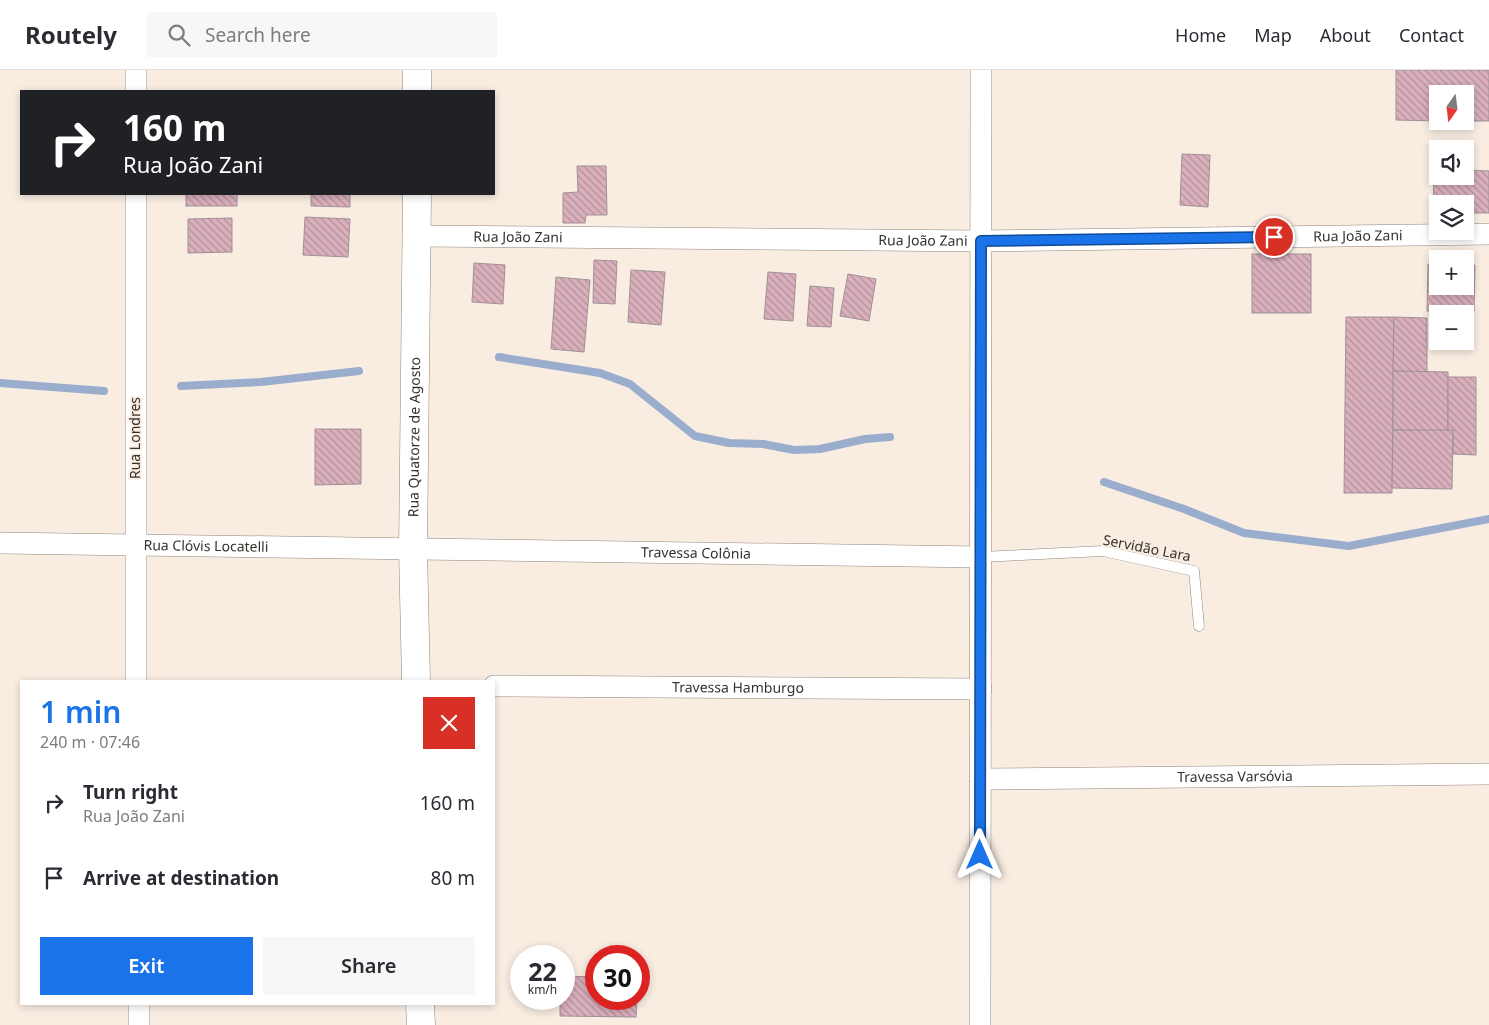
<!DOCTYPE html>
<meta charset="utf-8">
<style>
body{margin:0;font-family:"Noto Sans",sans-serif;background:#f7f7f7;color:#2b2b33;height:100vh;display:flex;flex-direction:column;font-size:19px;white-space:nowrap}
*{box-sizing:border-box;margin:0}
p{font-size:16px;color:#7c7c81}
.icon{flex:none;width:28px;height:28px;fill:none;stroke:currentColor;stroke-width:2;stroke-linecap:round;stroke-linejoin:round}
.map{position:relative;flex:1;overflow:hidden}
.sheet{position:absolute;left:20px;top:610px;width:475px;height:325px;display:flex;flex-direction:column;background:#fff;border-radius:0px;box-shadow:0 2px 8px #0003}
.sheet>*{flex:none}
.guide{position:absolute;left:20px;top:20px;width:475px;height:105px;border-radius:0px;box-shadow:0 2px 8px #0003;background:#202124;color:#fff;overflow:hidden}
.needle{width:32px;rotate:194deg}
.fabs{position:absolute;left:1429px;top:15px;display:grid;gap:10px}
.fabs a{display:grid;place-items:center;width:45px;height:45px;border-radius:0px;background:#fff;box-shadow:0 2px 8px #0003;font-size:25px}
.speed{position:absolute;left:510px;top:875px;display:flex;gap:10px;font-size:25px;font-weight:700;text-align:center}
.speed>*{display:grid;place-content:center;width:65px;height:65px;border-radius:50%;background:#fff;box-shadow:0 2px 8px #0003;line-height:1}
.speed small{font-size:12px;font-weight:400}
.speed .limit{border:8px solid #d22;background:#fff;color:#111}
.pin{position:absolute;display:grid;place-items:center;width:42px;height:42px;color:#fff;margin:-21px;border:2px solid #fff;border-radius:50%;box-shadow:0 1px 5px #0007}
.me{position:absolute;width:55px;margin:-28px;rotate:0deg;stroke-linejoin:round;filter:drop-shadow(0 0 4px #0008)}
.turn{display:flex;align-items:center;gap:18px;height:105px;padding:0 20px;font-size:22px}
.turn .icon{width:65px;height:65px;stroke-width:2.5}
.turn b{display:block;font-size:35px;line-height:42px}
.round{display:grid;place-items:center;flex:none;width:52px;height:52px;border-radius:0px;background:#f7f7f7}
.head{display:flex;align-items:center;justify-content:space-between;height:85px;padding:0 20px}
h1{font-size:30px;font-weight:600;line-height:38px;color:#1a73e8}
.primary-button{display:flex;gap:10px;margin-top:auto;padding:10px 20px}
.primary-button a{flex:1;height:58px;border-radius:0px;background:#1a73e8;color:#fff;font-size:20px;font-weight:600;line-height:58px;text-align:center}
.primary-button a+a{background:#f7f7f7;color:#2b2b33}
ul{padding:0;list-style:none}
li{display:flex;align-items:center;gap:15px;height:75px;padding:0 20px}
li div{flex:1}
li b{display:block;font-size:19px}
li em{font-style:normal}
header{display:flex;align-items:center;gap:30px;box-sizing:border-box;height:70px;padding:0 25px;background:#fff;border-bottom:1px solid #e1e1e2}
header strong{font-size:24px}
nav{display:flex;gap:28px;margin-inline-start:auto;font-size:18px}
.search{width:350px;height:45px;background:#f7f7f7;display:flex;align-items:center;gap:12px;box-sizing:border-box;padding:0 18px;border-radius:0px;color:#7c7c81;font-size:19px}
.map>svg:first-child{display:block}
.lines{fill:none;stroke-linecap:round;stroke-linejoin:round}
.stream{stroke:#9aadcd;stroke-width:8}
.building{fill:url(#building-back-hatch);stroke:#a09196}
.lane-casing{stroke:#90857c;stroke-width:11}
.street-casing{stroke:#90857c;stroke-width:22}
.secondary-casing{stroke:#90857c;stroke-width:29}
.lane{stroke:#fff;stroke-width:10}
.street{stroke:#fff;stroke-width:21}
.secondary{stroke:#fff;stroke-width:28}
.route-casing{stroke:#114b97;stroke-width:12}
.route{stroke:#1a73e8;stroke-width:9}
.labels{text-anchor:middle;stroke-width:4;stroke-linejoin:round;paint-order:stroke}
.street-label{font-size:14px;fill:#36322d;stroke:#f9ede2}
</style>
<header>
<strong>Routely</strong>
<div class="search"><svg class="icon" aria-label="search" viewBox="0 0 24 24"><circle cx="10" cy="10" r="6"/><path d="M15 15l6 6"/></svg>Search here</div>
<nav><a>Home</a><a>Map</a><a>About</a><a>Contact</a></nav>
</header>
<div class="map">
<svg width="1489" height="955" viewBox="0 0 1489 955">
<defs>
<pattern id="building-back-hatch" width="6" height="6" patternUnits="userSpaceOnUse" patternTransform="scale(1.25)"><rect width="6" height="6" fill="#dab0bd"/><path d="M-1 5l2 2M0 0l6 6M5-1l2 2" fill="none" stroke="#b2909a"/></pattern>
</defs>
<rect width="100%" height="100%" fill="#f9ede2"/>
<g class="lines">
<g class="stream">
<polyline points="499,287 600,303 630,314 695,366 729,373 763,374 794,380 820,379 865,369 890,367"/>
<polyline points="0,313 104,321"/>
<polyline points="181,316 261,312 359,301"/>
<polyline points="1104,412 1184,439 1244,463 1349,476 1489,449"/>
</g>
</g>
<g class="building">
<polygon points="1396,0 1489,0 1489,51 1465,51 1465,24 1438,24 1438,51 1396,50"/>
<polygon points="1182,84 1210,85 1208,137 1180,135"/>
<polygon points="577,96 606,96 607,145 586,145 585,153 563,153 563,123 578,122"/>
<polygon points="1434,99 1438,99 1438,106 1465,106 1465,100 1489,101 1489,143 1465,143 1465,134 1438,134 1438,142 1433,142"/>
<rect x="186" y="124" width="51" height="12"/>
<polygon points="311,124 350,124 350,137 311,136"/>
<polygon points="305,147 350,149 348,187 303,185"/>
<polygon points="232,148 232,182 188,183 188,149"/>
<rect x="1252" y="184" width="59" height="59"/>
<polygon points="594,190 617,191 615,234 593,233"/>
<polygon points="474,193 505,195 503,234 472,232"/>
<polygon points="1428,194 1438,194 1438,216 1465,216 1465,195 1475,195 1474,242 1427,241"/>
<polygon points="631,200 665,202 661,255 628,252"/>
<polygon points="768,202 796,204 793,251 764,249"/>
<polygon points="848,204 876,209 869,251 840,246"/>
<polygon points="556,207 590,210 584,282 551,279"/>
<polygon points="810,216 834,218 831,257 807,256"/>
<polygon points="1346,247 1394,247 1392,423 1344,423"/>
<polygon points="1394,247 1427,248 1427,302 1393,301"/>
<polygon points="1393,301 1448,302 1448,361 1393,360"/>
<polygon points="1448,307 1476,307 1476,385 1453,384 1453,360 1448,361"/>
<polygon points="315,359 361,359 361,414 315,415"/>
<polygon points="1393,360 1453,360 1452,419 1392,418"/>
<polygon points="564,906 596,907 596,929 637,929 636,947 560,946 560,929 564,929"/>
</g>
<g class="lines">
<defs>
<polyline id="lane" points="981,487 1103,481 1194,501 1199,556"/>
<g id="street">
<polyline points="136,21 136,0"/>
<polyline points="136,124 136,611"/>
<path id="s1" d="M417,166L981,171L1489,164"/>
<path id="s2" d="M0,473L981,487"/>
<path id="s3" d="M494,616L981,619"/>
<path id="s4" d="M980,709L1489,704"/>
<polyline points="139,934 139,955"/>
<polyline points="980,955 981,0"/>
</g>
<g id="secondary">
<polyline points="417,21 417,0"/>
<path id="s5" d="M416,611L413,480L417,124"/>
<polyline points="420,934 421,955"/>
</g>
</defs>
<use href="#lane" class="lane-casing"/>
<use href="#street" class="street-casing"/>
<use href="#secondary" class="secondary-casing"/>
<use href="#lane" class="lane"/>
<use href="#street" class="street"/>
<use href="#secondary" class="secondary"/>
</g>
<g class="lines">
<defs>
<polyline id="route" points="980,785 981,171 1274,167"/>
</defs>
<use href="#route" class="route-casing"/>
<use href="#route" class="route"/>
</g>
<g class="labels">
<g class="street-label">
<text dy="5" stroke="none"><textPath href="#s1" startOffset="941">Rua João Zani</textPath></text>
<text dy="5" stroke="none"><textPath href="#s1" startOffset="101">Rua João Zani</textPath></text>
<text dy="5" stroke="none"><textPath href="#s1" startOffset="506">Rua João Zani</textPath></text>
<text transform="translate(135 368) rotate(-90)" y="5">Rua Londres</text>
<text dy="5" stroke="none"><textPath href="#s5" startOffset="244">Rua Quatorze de Agosto</textPath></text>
<text dy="5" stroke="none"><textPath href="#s2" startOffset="206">Rua Clóvis Locatelli</textPath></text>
<text transform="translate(1147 478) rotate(11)" y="5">Servidão Lara</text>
<text dy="5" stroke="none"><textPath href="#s2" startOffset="696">Travessa Colônia</textPath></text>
<text dy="5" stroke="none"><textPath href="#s3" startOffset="244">Travessa Hamburgo</textPath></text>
<text dy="5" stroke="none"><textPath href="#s4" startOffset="255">Travessa Varsóvia</textPath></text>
</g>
</g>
</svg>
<div class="fabs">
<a><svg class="needle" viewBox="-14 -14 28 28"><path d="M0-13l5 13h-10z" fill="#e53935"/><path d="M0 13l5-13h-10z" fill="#7c7c81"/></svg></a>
<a><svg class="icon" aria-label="sound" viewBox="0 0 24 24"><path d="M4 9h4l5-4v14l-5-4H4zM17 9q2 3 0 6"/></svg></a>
<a><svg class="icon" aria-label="layers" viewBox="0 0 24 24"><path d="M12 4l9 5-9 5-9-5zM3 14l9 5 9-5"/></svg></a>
<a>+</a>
<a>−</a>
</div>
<div class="speed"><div>22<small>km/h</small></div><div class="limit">30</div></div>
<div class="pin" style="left:1274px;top:167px;background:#d93025"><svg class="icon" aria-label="arrive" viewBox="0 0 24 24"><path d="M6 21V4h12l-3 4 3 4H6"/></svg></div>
<svg class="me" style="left:980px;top:785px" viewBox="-20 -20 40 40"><path d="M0-17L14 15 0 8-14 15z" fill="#1a73e8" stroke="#fff" stroke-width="4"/></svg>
<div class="guide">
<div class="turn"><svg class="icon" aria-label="right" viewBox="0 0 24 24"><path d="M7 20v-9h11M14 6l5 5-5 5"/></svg><div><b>160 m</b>Rua João Zani</div></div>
</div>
<section class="sheet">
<div class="head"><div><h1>1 min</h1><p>240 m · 07:46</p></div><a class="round" style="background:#d93025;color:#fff"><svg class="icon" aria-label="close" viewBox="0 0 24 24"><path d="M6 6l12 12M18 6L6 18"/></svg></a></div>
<ul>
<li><svg class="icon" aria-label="right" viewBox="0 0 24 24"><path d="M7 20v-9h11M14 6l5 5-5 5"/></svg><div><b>Turn right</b><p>Rua João Zani</p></div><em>160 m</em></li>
<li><svg class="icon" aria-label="arrive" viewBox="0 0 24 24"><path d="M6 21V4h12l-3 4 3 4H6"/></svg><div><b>Arrive at destination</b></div><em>80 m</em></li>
</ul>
<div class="primary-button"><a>Exit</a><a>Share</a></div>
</section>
</div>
